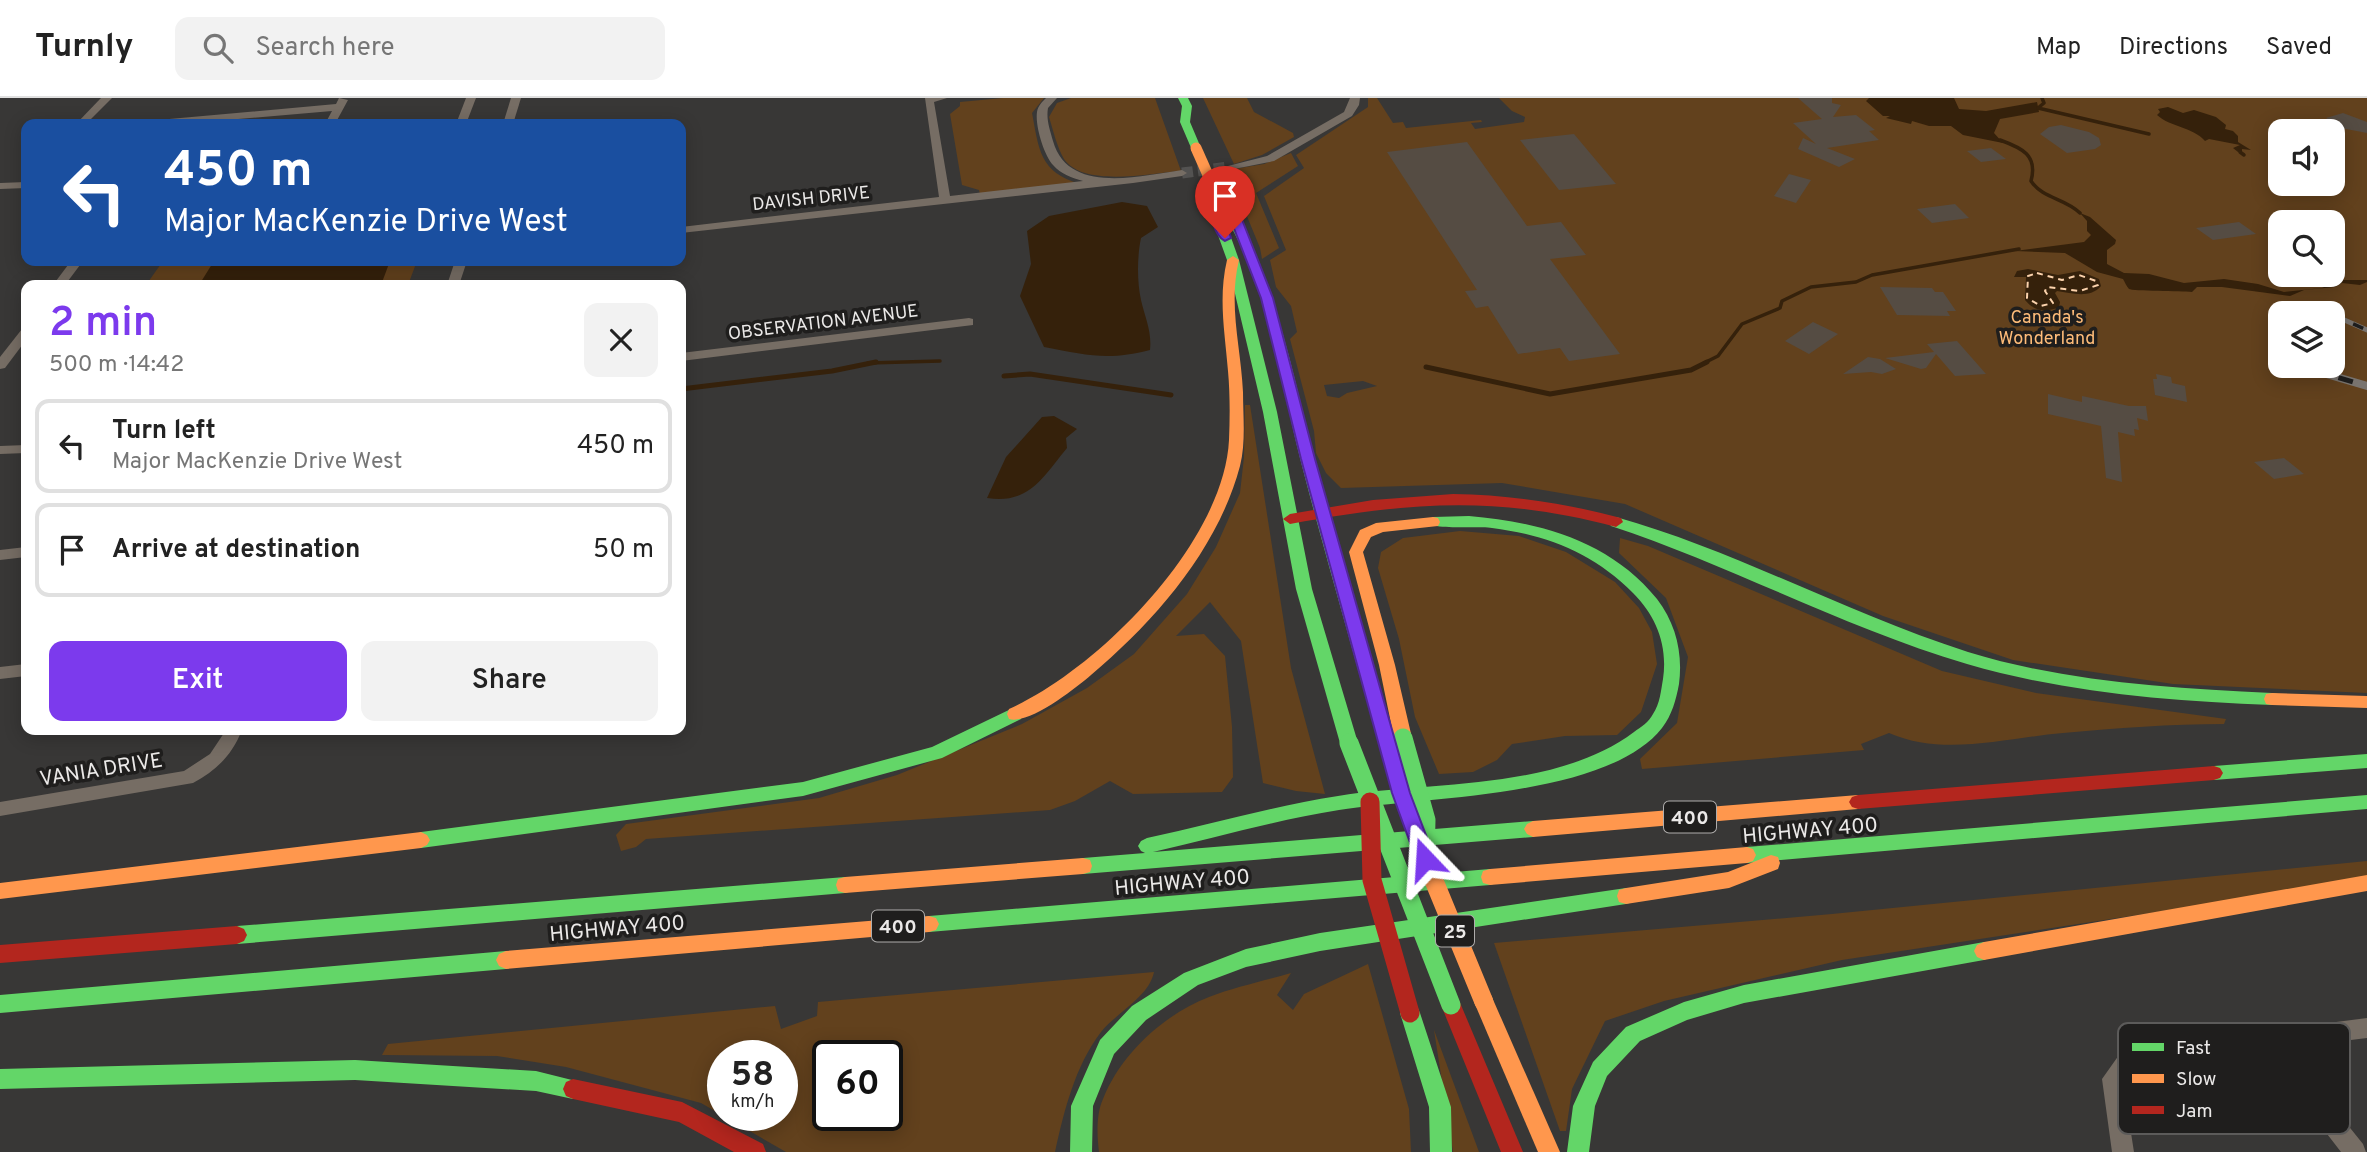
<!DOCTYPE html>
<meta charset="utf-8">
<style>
body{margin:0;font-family:Overpass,sans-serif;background:#f2f2f2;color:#222;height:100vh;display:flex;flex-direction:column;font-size:26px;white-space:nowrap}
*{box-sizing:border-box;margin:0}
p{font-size:23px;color:#767676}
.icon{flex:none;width:38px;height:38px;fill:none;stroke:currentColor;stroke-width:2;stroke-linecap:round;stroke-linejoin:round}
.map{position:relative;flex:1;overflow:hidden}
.sheet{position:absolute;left:21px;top:182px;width:665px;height:455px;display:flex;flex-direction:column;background:#fff;border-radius:14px;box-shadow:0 4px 18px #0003}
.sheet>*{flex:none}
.top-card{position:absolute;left:21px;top:21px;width:665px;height:147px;border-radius:14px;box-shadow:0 4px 18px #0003;background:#1a4fa0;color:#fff;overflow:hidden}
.buttons{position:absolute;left:2268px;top:21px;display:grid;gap:14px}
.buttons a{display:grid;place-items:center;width:77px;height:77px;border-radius:14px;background:#fff;box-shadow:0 4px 18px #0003;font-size:35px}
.speed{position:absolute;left:707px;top:942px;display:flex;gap:14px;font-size:35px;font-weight:700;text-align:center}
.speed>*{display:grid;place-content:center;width:91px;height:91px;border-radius:50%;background:#fff;box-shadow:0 4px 18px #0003;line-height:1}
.speed small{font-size:18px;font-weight:400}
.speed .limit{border:4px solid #111;border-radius:10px;background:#fff;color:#111}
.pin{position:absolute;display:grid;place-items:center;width:60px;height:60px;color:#fff;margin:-72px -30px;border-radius:50% 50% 50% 0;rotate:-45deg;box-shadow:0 0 7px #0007}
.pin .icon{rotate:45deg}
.me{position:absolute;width:77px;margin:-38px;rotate:340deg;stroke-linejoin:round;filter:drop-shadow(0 0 5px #0008)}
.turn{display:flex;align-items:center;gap:24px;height:147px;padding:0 28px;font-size:32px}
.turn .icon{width:91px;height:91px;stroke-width:2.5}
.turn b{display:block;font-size:49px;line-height:60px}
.round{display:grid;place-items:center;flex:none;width:74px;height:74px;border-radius:14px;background:#f2f2f2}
.headline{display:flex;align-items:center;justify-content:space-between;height:119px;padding:0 28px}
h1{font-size:42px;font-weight:600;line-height:52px;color:#7c3aed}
.button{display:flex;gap:14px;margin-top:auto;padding:14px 28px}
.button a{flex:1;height:80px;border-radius:14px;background:#7c3aed;color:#fff;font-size:28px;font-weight:600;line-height:80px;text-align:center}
.button a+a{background:#f2f2f2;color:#222}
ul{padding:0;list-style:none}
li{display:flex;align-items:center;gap:21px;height:94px;margin:0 14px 10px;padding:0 14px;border:4px solid #e0e0e0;border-radius:14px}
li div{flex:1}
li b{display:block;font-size:26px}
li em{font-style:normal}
header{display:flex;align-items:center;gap:42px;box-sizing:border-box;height:98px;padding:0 35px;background:#fff;border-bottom:2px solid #e0e0e0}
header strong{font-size:33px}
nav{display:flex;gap:38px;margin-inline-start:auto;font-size:24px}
.search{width:490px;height:63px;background:#f2f2f2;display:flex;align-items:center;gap:18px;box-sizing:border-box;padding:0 24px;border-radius:14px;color:#767676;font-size:26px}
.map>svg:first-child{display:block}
.green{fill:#62411d;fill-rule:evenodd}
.water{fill:#35210b}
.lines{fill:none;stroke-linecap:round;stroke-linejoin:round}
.stream-far1{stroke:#35210b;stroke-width:3.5}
.stream{stroke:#35210b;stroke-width:5}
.ferry{stroke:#fcd3ad;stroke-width:2;stroke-dasharray:6 5;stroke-linecap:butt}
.building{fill:#554c43}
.street-tunnel{stroke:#535251;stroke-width:11;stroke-dasharray:11 5;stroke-linecap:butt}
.street{fill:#766d64;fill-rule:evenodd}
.fast{fill:#63d668;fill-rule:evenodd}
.slow{fill:#ff974d;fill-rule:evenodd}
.jam{fill:#b3261e;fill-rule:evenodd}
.rail-far1-casing{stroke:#79746f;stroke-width:5}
.rail-casing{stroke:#79746f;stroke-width:8}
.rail-far1{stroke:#1f1e1d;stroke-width:3.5;stroke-dasharray:11;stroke-linecap:butt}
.rail{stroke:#1f1e1d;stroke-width:5;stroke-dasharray:15;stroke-linecap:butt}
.fast-bridge{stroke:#63d668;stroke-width:19}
.slow-bridge-far1{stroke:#ff974d;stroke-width:11}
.slow-bridge{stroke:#ff974d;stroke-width:19}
.jam-bridge{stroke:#b3261e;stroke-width:19}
.route{fill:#7c3aed;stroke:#51269a;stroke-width:2}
.labels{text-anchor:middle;stroke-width:7;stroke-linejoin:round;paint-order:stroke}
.far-street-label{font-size:18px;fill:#ebe9e8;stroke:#1f1e1d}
.far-park-label{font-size:18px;fill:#febc79;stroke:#1f1e1d}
.shield{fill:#1f1e1d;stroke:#aeacab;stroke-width:2}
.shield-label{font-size:19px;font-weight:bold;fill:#ebe9e8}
.street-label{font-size:21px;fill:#ebe9e8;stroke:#1f1e1d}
.key{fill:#1f1e1d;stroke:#5c5b5a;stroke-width:2}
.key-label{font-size:19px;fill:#ebe9e8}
</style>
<header>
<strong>Turnly</strong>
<div class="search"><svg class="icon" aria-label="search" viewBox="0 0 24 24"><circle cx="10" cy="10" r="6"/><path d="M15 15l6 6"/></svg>Search here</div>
<nav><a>Map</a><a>Directions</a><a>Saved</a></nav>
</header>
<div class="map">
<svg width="2367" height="1054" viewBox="0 0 2367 1054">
<rect width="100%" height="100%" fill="#383736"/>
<g class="green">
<path d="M1003,0H1044L1032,15C1039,51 1039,74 1080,86L980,97L979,92L962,87L950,16L960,8V4Z"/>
<path d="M1071,0H1155L1181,73C1151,75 1084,90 1064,61C1057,49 1053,32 1049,19L1057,5Z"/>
<polygon points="1203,0 1247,0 1254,14 1293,35 1294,39 1262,57 1234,66"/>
<path d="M1368,0H1377L1393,25L1403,24L1406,30L1481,22L1482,24L1471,25L1475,31L1524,24L1525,19L1512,13L1499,0H2367V595L2173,586L2013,562L1883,518L1625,406L1502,385L1341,390L1326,375L1316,355L1314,333L1290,241L1297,234L1291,208L1276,189L1270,162L1286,152L1264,98L1304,70L1296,57L1368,9ZM2280,33H2333V86H2280ZM2280,124H2333V177H2280ZM2280,215H2333V268H2280ZM1363,283L1377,288L1347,295L1339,300L1327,298L1324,287Z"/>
<polygon points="1291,55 1298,68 1256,95 1279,150 1262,161 1260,150 1228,72 1264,66"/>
<polygon points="163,163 417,163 408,187 146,187"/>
<polygon points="1245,307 1250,307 1291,570 1325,696 1296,693 1263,685 1241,543 1210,504 1176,538 1204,536 1225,558 1232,629 1233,679 1222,694 1133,696 1110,683 1075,703 1050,712 646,741 636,749 621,753 616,737 626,726 819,700 897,677 1022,626 1087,590 1134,556 1187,496 1216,449 1240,395 1244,359"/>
<polygon points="1460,433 1519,438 1566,454 1615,484 1639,510 1652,534 1657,566 1641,614 1617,637 1565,638 1512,646 1497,662 1473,674 1439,676 1415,619 1399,541 1378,470 1381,454 1403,440"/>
<path d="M1620,440L1648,448L1942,573L2036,595L2226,621L2224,626C2170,626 2117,630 2063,635C2005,640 1944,659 1889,635L1861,646L1864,652L1642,671L1640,661L1677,625L1688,559L1666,500L1619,455Z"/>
<polygon points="2367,763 2367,782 1842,862 1664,903 1605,923 1572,991 1566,1033 1560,1033 1494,845 1832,816"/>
<path d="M1368,866L1409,1011L1411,1054H1099C1097,1038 1096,1016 1103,1001C1121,956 1163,917 1209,899C1235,889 1264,883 1291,875L1277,897L1293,912L1304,896Z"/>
<path d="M1154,874C1149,899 1117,914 1101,934C1075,968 1064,1013 1055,1054H786L701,1005L566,969L497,958L382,957L388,946L775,908L781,931L817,918L818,904ZM723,957H782V1017H723ZM828,957H887V1017H828Z"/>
<polygon points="1434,932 1479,1054 1453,1054"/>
</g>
<g class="water">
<polygon points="1869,0 1954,0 1959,11 1986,13 2037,4 2039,14 2000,21 1994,35 2003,45 1963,37 1951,28 1929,28 1912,23 1911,26 1886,20 1890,18 1883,18 1866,3"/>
<path d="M2168,9L2183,15L2194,12L2216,19L2226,27L2225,31L2233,33L2238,38V44L2251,52L2242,51V54H2238L2233,50L2240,47L2209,41L2205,43C2193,29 2170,29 2157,17L2160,14L2158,11Z"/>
<path d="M1122,104L1147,108L1158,129L1141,140C1137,159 1137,184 1141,202C1145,220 1152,233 1150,252C1108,263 1086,257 1044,249L1020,198L1031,166L1027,133L1049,118Z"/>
<path d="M2080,115L2090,119L2116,142L2115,146L2107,152V166L2124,175L2149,176L2184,185L2224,181L2258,186L2284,194L2322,190L2339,182H2367V184L2360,187L2342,185L2335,189L2304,192L2290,198L2222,189H2197L2192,194C2182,193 2132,193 2129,191C2126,188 2125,184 2123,181L2097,174L2065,155L2015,153L2084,144L2091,137L2087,133V123Z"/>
<polygon points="214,163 390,163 381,187 199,187"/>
<path d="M2028,171L2058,177L2080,173L2099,181L2101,188C2090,201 2072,195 2057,193L2055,195L2060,204L2059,209C2046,215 2034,213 2025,202L2026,179H2014L2017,173Z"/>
<path d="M1054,318L1077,331L1066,340L1067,350C1043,379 1029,407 987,400L1006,359L1042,319Z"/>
</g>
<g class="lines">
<g class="stream-far1">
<polyline points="2042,0 2044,5 2038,10 2149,36"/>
<path d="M2000,42C2022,50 2038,57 2031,83C2043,101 2065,100 2080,115"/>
<polyline points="2240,54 2244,57"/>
<polyline points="868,265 940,263"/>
<polyline points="1704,265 1718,258 1742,226 1780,210 1782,203 1811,189 1856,184 1872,177 2019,151"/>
</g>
<g class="stream">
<polyline points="1426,269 1550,296 1691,272 1707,264"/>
<polyline points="1004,278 1030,276 1171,297"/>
<polyline points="681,291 832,273 876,264"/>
</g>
<polygon class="ferry" points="2037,175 2062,182 2079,177 2096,183 2098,187 2080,193 2047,189 2045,193 2053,205 2041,208 2027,200 2028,178"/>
</g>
<g class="building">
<polygon points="1798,0 1832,0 1832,5 1841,7 1833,19 1856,17 1875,32 1869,33 1879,42 1827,50 1855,61 1839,69 1798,51 1803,40 1816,46 1793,25 1822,21"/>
<polygon points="2343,15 2367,24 2367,35 2341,30 2326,20"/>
<polygon points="2061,27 2089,34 2099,40 2101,47 2095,51 2067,55 2040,36 2049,29"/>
<polygon points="1574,36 1616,86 1559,92 1520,42"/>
<polygon points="1467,44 1527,128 1561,124 1586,157 1550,161 1620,256 1569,263 1560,250 1518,256 1488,208 1476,210 1465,193 1477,192 1387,54"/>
<polygon points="1991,50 2006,61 1981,64 1967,53"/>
<polygon points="1789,76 1811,82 1796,105 1774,98"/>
<polygon points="1955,106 1969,120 1932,125 1917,111"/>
<polygon points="2239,124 2256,136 2213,142 2196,130"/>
<polygon points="1880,189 1932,190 1935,194 1943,194 1956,213 1947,213 1950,218 1897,217"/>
<polygon points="1813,224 1838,236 1809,256 1785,243"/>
<polygon points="1957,243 1986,276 1955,278 1936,256 1926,270 1921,271 1885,260 1934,254 1927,246"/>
<polygon points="1868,259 1880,261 1896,271 1882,276 1871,274 1843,276"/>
<polygon points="2156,276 2171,279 2172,285 2185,288 2187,304 2155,297 2153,281 2157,281"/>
<polygon points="2048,296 2082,304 2082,298 2129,308 2146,308 2148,323 2137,320 2139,332 2134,331 2135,338 2118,334 2122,384 2106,380 2101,328 2048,316"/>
<polygon points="2284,360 2304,376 2274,381 2254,364"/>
</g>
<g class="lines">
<polyline class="street-tunnel" points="1182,75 1229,69"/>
<g class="street">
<polygon points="101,0 112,0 86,26 76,26"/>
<polygon points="339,0 348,2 335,26 325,26 332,13 179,26 142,26 147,23 336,6"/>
<polygon points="466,0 476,0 466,26 456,26"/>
<polygon points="511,0 521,0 513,26 503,26"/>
<path d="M925,0H947L934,4L950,98L1083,83C1072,80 1061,76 1053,67C1044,57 1035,28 1037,14C1038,8 1042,4 1046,0H1057L1048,10C1046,22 1050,32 1053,43C1068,97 1140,78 1182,72L1187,75L1182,78L1133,85L681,135V129L939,99Z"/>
<polygon points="1350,0 1360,0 1359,7 1352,18 1274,63 1229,72 1224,69 1267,58 1344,14"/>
<polygon points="26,84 26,90 0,91 0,85"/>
<polygon points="71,163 83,163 65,187 53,187"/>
<polygon points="455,163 467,163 459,187 447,187"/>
<polygon points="969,220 973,221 973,227 681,263 681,255"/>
<polygon points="26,230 26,242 5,270 0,271 0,259 22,231"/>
<polygon points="26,347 26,355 0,356 0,348"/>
<polygon points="26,449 26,459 0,462 0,452"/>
<polygon points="26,566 26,578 0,581 0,569"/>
<path d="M226,632H242C232,657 217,672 193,685L0,718V704L184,673L210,656Z"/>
<polygon points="2367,920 2367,940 2286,950 2363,1046 2366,1054 2341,1054 2263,953 2133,972 2123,984 2134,1054 2112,1054 2102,981 2119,957 2143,949"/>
</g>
<g class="fast">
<polygon points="1178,0 1188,0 1192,8 1190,24 1201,50 1200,52 1192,52 1180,24 1182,8"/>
<path d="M1216,92L1220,93C1277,178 1290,269 1316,366C1344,470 1375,573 1405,677L1402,682L1396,684L1390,682L1387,677C1359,571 1327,466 1300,360C1279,277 1269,187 1222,114L1239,162L1277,314L1312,491L1358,645L1355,650L1349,652L1343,650L1340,645L1296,491L1263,314L1227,162L1211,118V95Z"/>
<path d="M1469,418C1540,424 1610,443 1657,501C1676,526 1683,555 1679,586C1676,602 1672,617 1662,630C1607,700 1422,699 1339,712C1276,722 1214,740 1153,754L1533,723L1539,726L1542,731L1539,736L1533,739L1083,776L1076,774L1074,768L1076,762L1083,760L1145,755L1141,753L1138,748L1141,743L1147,740C1211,726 1274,708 1338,698C1432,683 1555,693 1634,634C1641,629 1649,624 1653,616C1660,606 1661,592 1663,581C1668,547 1656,518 1633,495C1593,455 1547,437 1492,430C1478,428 1432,432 1426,424L1433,419Z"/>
<path d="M1616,419C1737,453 1848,516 1968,554C2066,584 2170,590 2272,595L2278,596L2280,601L2278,606L2272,607C2169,603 2067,595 1967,566C1845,530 1732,468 1611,428L1609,424L1611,420Z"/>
<polygon points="1015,609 1021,611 1023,616 1021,621 942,660 803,698 421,750 415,747 412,742 415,737 421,734 803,684 932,649"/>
<polygon points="2367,656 2367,670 2214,682 2208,680 2205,675 2208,670 2214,668"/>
<polygon points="2367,697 2367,711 1747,765 1741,763 1738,757 1741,751 1747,749"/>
<polygon points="1490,771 1497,773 1499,779 1497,785 1490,787 929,834 922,832 919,826 922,820 929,818"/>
<polygon points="845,779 852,781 854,787 852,793 845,795 237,846 230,843 227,837 230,831 237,828"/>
<polygon points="1626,790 1633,792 1635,798 1633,804 1626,806 1320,853 1246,869 1198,887 1146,922 1114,956 1093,1008 1092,1054 1070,1054 1071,1008 1100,942 1132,908 1184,875 1246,851 1320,835"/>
<polygon points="1984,844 1991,847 1994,853 1991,859 1984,862 1744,905 1687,922 1640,943 1607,978 1595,1008 1589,1054 1567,1054 1573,1008 1593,964 1626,929 1684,904 1744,887"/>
<polygon points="506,853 513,856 516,862 513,868 506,871 0,915 0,897"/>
<polygon points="1410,906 1417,908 1420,915 1451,1009 1452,1054 1430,1054 1429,1009 1400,915 1403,908"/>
<polygon points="355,962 536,973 580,984 583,991 580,998 573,1001 536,993 355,982 0,991 0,971"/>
</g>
<g class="slow">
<path d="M1233,158L1239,162C1228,207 1241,249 1243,294C1243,318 1246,344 1240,368C1218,451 1155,523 1091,577C1076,590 1029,627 1009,621L1007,616L1009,611C1099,571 1224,444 1229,342C1230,319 1230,295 1228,273C1225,235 1218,200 1227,162Z"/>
<polygon points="1433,419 1438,420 1440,424 1438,428 1383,434 1371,439 1363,454 1395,567 1412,640 1409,645 1397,645 1394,640 1379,567 1349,454 1360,432 1376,425"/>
<polygon points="2272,595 2367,598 2367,610 2272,607 2266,606 2264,601 2266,596"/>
<polygon points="1858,697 1864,699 1867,704 1864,709 1858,711 1533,739 1527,736 1524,731 1527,726 1533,723"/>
<polygon points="421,734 427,737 430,742 427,747 421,750 0,801 0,785"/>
<polygon points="1747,749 1753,751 1756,757 1753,763 1747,765 1490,787 1483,785 1481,779 1483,773 1490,771"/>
<polygon points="1771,757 1778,759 1780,765 1778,771 1729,790 1626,806 1619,804 1617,798 1619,792 1626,790 1728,774"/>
<polygon points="1083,760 1090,762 1092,768 1090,774 1083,776 845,795 838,793 836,787 838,781 845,779"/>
<polygon points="2367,777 2367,793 1984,862 1977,859 1974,853 1977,847 1984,844"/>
<polygon points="929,818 936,820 939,826 936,832 929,834 506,871 499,868 496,862 499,856 506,853"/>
<polygon points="1484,895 1491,897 1560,1054 1538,1054 1474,904 1477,897"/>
</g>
<g class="jam">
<path d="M1453,396C1511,397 1565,405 1621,420L1623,424L1616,429C1497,397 1410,404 1290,426L1283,421L1290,416L1373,402Z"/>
<polygon points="2214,668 2220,670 2223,675 2220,680 2214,682 1858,711 1852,709 1849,704 1852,699 1858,697"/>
<polygon points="237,828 244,831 247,837 244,843 237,846 0,865 0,847"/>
<polygon points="1451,898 1458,900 1523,1054 1501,1054 1441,907 1444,900"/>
<polygon points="573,981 682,1004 763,1046 766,1054 734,1054 679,1024 573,1001 566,998 563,991 566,984"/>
</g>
<defs>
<g id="rail-far1">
<polyline points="2281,215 2298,210 2325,215"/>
<polyline points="2333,217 2367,232"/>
</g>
<polyline id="rail" points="2311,268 2323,275 2367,288"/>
</defs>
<use href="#rail-far1" class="rail-far1-casing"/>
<use href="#rail" class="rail-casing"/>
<use href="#rail-far1" class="rail-far1"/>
<use href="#rail" class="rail"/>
<g class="fast-bridge">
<polyline points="1403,640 1426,722 1425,761"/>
<polyline points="1349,645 1451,907"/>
</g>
<polyline class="slow-bridge-far1" points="1196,50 1216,95"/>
<polyline class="slow-bridge" points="1425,761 1484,904"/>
<polyline class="jam-bridge" points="1370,704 1372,782 1410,915"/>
</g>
<path class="route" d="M1216,92L1239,114L1273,200L1315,361L1410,695L1435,761L1432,766L1425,769L1419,766L1416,761L1392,695L1301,361L1261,200L1228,115L1222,109L1231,140L1225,143C1211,136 1211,110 1210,95Z"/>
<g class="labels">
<g class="far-street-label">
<text transform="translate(811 100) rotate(-6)" y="6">DAVISH DRIVE</text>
<text transform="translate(823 224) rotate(-7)" y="6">OBSERVATION AVENUE</text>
</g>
<g class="far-park-label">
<text x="2047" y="225">Canada's<tspan x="2047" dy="21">Wonderland</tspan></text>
</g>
<g class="shield">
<rect x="1664" y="703.5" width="52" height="31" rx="5"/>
<rect x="872" y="812.5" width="52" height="31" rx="5"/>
<rect x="1436" y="817.5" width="38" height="31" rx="5"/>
</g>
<g class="shield-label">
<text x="1690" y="726">400</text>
<text x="898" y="835">400</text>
<text x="1455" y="840">25</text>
</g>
<g class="street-label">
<text transform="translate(101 671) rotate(-9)" y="7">VANIA DRIVE</text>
<text transform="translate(1810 732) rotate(-5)" y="7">HIGHWAY 400</text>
<text transform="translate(1182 784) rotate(-5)" y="7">HIGHWAY 400</text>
<text transform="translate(617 830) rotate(-5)" y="7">HIGHWAY 400</text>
</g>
</g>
<rect x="2118" y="925" width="232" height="111" rx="10" class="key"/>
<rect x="2132" y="945" width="32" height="8" fill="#63d668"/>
<rect x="2132" y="976" width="32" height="9" fill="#ff974d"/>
<rect x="2132" y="1008" width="32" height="8" fill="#b3261e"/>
<g class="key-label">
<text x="2176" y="956">Fast</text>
<text x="2176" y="987">Slow</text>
<text x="2176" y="1019">Jam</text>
</g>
</svg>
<div class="buttons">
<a><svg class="icon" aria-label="sound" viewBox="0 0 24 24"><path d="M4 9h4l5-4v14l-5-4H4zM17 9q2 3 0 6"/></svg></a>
<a><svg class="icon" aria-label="search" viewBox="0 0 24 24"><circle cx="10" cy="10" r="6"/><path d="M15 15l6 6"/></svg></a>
<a><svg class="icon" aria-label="layers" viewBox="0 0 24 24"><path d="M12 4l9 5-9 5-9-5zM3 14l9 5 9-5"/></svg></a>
</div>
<div class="speed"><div>58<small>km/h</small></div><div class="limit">60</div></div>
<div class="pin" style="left:1225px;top:140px;background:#d93025"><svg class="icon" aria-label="arrive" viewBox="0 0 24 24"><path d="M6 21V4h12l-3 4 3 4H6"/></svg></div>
<svg class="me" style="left:1425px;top:761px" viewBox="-20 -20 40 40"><path d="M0-17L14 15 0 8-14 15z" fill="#7c3aed" stroke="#fff" stroke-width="4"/></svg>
<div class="top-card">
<div class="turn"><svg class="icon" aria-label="left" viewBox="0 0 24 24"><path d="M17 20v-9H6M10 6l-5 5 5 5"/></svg><div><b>450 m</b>Major MacKenzie Drive West</div></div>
</div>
<section class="sheet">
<div class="headline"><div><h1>2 min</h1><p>500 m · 14:42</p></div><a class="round"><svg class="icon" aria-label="close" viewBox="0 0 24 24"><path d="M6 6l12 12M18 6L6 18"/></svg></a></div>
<ul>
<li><svg class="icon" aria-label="left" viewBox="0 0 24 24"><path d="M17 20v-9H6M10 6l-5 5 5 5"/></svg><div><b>Turn left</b><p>Major MacKenzie Drive West</p></div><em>450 m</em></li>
<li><svg class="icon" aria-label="arrive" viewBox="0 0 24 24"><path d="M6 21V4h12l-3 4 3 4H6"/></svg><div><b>Arrive at destination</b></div><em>50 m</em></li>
</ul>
<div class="button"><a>Exit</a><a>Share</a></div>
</section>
</div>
